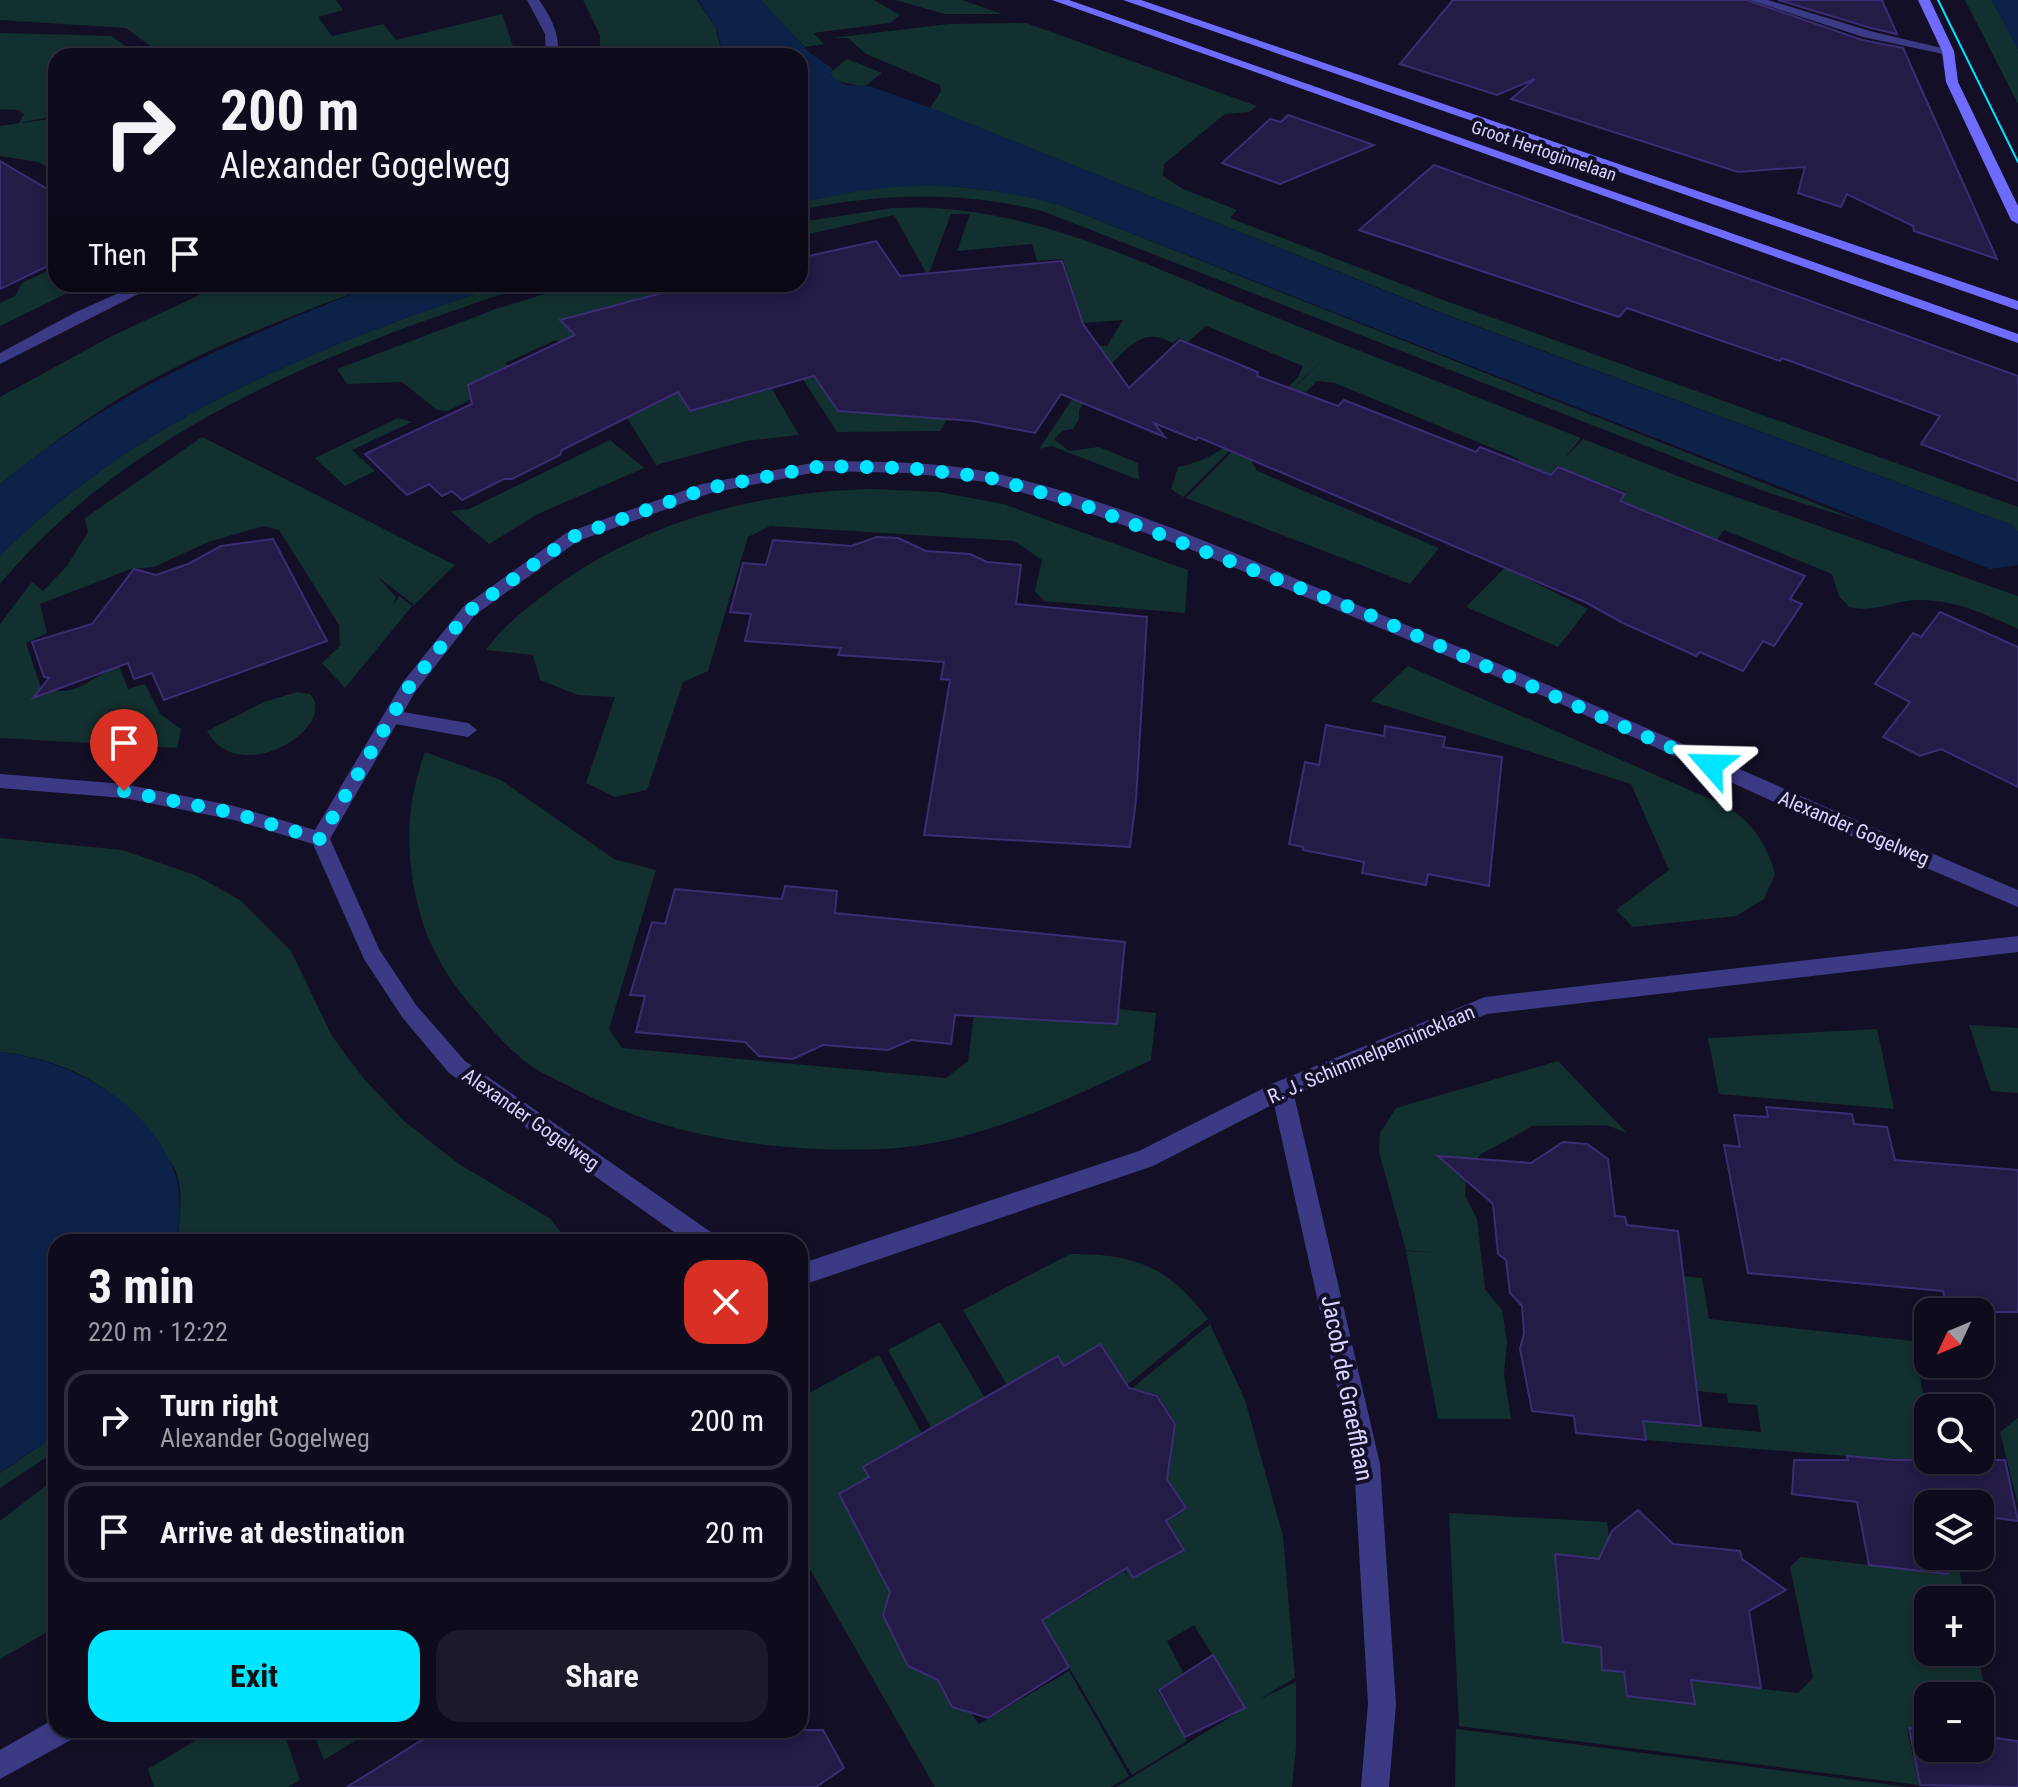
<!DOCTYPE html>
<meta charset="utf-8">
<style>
body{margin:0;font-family:"Roboto Condensed",sans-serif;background:#1c1929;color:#f1f3f6;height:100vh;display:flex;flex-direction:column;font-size:30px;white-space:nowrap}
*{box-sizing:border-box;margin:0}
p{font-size:26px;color:#9b9ba3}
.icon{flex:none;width:44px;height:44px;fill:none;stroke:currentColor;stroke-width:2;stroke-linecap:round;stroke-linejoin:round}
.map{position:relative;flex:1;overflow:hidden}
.side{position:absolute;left:48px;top:1234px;width:760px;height:504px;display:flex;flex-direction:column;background:#0e0b1c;border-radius:24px;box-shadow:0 4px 12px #0003,0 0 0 2px #2e2b3b}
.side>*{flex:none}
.banner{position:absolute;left:48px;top:48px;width:760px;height:244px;border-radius:24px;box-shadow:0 4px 12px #0003,0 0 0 2px #2e2b3b;background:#0e0b1c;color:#f1f3f6;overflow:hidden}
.needle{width:52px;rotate:226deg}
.buttons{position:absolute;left:1914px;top:1298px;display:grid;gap:16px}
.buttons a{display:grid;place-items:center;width:80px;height:80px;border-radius:16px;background:#0e0b1c;box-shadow:0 4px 12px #0003,0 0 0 2px #2e2b3b;font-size:40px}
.pin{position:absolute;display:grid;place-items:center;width:68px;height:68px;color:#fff;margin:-82px -34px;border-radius:50% 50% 50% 0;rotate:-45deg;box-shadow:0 0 8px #0007}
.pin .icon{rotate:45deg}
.me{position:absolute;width:88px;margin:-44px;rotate:295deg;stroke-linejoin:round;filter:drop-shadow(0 0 6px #0008)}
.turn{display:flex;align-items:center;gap:28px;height:168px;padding:0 40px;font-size:36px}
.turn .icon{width:104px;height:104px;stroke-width:2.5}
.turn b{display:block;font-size:56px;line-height:68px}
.then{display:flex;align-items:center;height:76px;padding:0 40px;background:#0003;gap:16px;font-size:30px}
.round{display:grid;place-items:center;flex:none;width:84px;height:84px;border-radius:24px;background:#1c1929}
.overview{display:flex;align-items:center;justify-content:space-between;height:136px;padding:0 40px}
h1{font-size:48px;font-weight:700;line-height:60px}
.button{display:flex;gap:16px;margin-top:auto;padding:16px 40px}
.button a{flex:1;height:92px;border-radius:24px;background:#00e5ff;color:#111;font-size:32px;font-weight:700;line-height:92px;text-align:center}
.button a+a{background:#1c1929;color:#f1f3f6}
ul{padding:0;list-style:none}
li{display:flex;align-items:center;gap:24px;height:100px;margin:0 16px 12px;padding:0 24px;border:4px solid #2e2b3b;border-radius:24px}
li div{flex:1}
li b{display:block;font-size:30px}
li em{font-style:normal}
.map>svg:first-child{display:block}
.green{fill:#12302f}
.water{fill:#0c2248}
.building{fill:#241b47;stroke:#3b2d73;stroke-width:2}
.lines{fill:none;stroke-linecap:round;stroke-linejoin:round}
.lane{fill:#3d3a85;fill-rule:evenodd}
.street{fill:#3d3a85;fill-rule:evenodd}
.secondary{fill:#6f6bff;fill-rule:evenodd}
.tram{stroke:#00e5ff;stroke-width:2}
.route{stroke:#00e5ff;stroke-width:14;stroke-dasharray:0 25.2}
.labels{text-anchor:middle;stroke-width:8;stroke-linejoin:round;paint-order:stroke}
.far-street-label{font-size:18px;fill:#d9d4ff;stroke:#130f26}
.street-label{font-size:20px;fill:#d9d4ff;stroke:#130f26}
.near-street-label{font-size:24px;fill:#d9d4ff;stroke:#130f26}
</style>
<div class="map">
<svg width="2018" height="1787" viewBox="0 0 2018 1787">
<rect width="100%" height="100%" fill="#130f26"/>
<g class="green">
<polygon points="0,0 336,0 343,10 318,17 332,36 383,24 396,40 502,14 515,52 515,56 164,56 126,28 0,20"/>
<polygon points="583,0 697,0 716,28 722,56 600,56 600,35"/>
<polygon points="759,0 874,0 900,15 890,23 813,33 824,44 805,47"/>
<polygon points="895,0 962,0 1002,14 945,14"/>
<polygon points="1965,0 1992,0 2018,49 2018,104"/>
<polygon points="1026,23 1257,106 1249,112 1225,114 1164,164 1163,176 1183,189 1237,210 1230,218 1446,301 2018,507 2018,532 2012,525 1434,310 930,108 941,91 940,85 866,54 848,38 832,38 949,24"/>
<polygon points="0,33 111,36 133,51 127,56 56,56 56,116 19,123 24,114 18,110 0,109"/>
<polygon points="847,59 882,73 864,87 834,80 830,73"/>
<polygon points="56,118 56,173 39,162 0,156 0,126"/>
<path d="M922,183L1013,193L1060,205L1860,521L1772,494L1692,464L1042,211C961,191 881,193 800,210V203L859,189Z"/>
<path d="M893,208C1025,201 1145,265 1265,313C1369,355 1475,396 1581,438L1563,460L1583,439L1688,480L2018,596V629C1986,614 1953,599 1917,600C1893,601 1873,613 1849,607L1839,596L1832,574L1724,530L1716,541L1618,504L1626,492L1610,486L1603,495L1585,478L1557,466L1529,500L1519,488V459L1335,383L1317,381L1280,419L1251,460L1257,471L1439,548L1410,584L1186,498L1331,351L1183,497L1171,489L1178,467C1231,457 1261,415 1298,377L1303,366L1206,326L1188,342L1179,338L1173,343C1168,341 1161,337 1155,337C1127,333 1093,390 1079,410V419L1073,429L1062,431L1054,439L1069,451L1099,447L1138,463L1139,480L1052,446L1039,449L1089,374L1071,397L1037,388L1010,429L971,420L1046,343L1107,346L1123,320L1083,323L1063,259L1037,261L1032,244L957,251L970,214H951L928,276L894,215L800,236V222Z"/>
<polygon points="56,252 56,284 86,284 0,326 0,303 15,296 22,283 47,271 48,261"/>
<path d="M223,284H376C292,316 207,347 130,392C84,419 42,451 0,484V397L110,337Z"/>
<path d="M506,284H533C339,347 134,423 0,584V556C136,418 325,342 506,284Z"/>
<polygon points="576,284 694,284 639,298 677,391 689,412 772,389 799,435 746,441 656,465 604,380 556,340 505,363 519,375 448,411 437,410 402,382 347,384 337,369 496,309"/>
<polygon points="786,353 982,361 940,431 837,432"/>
<polygon points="398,418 412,422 352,450 375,471 345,486 315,458"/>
<path d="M202,437L455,565L414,605L377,576L396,597L393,606L399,596L412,606L345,688L322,663L340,646L339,625L279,530L264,526L208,542L154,567L131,569L40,604L47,633L26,643L41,688C80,699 88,677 119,666L128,689L145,684L160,714L181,729L177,748L0,738V624L32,582L43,591L67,566L88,532L85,518Z"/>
<polygon points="610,440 644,468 538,514 489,544 450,511 469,509"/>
<path d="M871,489L939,492L1003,504L1188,570L1185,613L1044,601L1035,591L1042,560L1014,541L770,526L748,537L708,671L683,682L647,790L615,797L586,783L615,697L578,695L540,680L533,655L486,650C501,628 523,611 544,595C637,523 754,492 871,489Z"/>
<polygon points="1529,543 1540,547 1518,574 1588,609 1558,647 1466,607"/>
<path d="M1408,666L1728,807C1754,825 1767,844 1775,874L1764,899L1736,916L1633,927L1616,910L1669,870L1631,784L1371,701Z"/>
<path d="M297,692L310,694C340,726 239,790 207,731L264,702Z"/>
<path d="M425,752L501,780L614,859L656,870L609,1029L622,1048L946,1078L968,1061L975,1007L994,996L1156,1013L1151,1060C1068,1099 977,1145 883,1149C774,1153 663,1137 567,1085C555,1079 541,1073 530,1065C508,1049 492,1030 475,1010C448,979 428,947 418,906C405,853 406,804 425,752Z"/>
<path d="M0,838L122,850L195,875L240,900L291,951L332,1036L364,1079L404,1121L459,1164L551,1219L567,1242H177C180,1223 183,1193 177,1175C175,1166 166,1157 161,1149C125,1090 67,1059 0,1052Z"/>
<polygon points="1969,1025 2018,1028 2018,1093 1991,1091"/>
<polygon points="1877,1029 1894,1109 1719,1094 1708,1038"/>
<polygon points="1558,1061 1627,1133 1606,1125 1533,1126 1481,1154 1466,1172 1465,1196 1477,1219 1485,1289 1502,1310 1507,1342 1504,1374 1511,1419 1438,1419 1406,1251 1437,1253 1406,1250 1379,1152 1380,1133 1396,1108"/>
<path d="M1070,1254C1135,1254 1168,1266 1208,1319L1127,1385L1100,1344L1064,1366L1057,1357L1007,1385L963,1310Z"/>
<polygon points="1648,1273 1702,1278 1709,1319 1913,1341 1928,1419 1928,1460 1936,1463 1646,1440 1643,1421 1761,1432 1757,1405 1728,1403 1727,1394 1697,1391 1691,1338 1658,1334"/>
<polygon points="940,1322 992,1410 938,1440 888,1350"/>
<polygon points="1210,1324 1245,1400 1283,1536 1295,1678 1258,1700 1296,1682 1296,1748 1292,1787 1116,1787 1245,1708 1194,1625 1167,1641 1184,1674 1157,1690 1187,1741 1132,1775 1025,1592 1061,1570 1078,1600 1124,1571 1129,1579 1125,1570 1145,1558 1153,1568 1185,1550 1167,1522 1186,1509 1150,1453 1173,1440 1176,1423 1158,1395 1141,1391 1134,1395 1130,1390"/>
<polygon points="879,1355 928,1445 863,1467 869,1477 839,1495 890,1592 883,1615 908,1666 931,1676 935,1674 952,1707 971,1713 979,1724 1069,1671 1129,1776 1111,1787 935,1787 800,1552 800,1398"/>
<polygon points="2018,1418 2018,1505 2000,1432"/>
<polygon points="56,1435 56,1451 0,1488 0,1473"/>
<polygon points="56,1478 56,1627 0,1659 0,1521"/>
<polygon points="1449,1513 1607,1522 1612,1560 1555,1555 1563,1642 1601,1647 1602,1670 1798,1693 1813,1678 1790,1567 1801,1557 1947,1574 1944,1556 1956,1556 1966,1600 1928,1600 1928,1652 1977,1652 1990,1710 1980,1712 1980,1696 1928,1696 1928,1723 1907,1728 1919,1785 1459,1726"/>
<polygon points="1456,1729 1908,1787 1455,1787"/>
<polygon points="213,1730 283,1730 300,1780 288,1787 154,1787 148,1769"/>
<polygon points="312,1730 373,1730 324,1760"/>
</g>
<g class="water">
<path d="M698,0H761L810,53L832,68L831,77L846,85L869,86L931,108L1435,311L2012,525L2018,532V565L1990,569L1060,205C966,180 893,180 800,203V56H723L717,29Z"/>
<polygon points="1992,0 2018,0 2018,49"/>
<path d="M376,284H506C325,342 136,418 0,556V484C121,386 234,342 376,284Z"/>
<path d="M0,1052C71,1060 150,1102 175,1174C182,1191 180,1224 177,1242H56V1435L0,1472Z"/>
</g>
<g class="building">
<polygon points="1453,0 1747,0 1862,40 1903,48 1997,259 1914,231 1913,226 1847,194 1841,207 1798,193 1805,167 1738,172 1511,99 1535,79 1497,95 1400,64"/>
<polygon points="1778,0 1882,0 1897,34 1871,28"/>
<polygon points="1288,115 1374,145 1280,184 1222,163 1270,119 1281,122"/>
<polygon points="0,161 56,194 56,262 0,289"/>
<polygon points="1434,165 2018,376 2018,481 1921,444 1940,416 1782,358 1780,361 1627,308 1619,317 1359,230"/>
<polygon points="876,241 900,276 1062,261 1083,324 1129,388 1180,340 1258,372 1257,376 1338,406 1344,400 1476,452 1480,447 1551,475 1558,467 1625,494 1620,501 1805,576 1790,599 1802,604 1774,646 1763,641 1743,671 1700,652 1696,656 1623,623 1585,602 1198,437 1196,440 1154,423 1165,437 1061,394 1035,433 973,421 838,411 814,376 690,411 678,392 562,450 560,455 512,479 504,479 462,500 452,491 442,496 429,484 407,495 365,454 472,404 468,385 575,335 560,320 696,284 800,284 800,258"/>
<polygon points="877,537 898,538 926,551 970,554 987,562 1021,565 1016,604 1147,617 1136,800 1130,847 924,835 950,680 941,679 944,662 838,655 841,648 745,641 751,614 730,612 743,563 766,565 773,540 851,546"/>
<polygon points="273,539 327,641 164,700 152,673 134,679 128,663 33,698 49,678 44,677 32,642 92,624 134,569 156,575 188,564 221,546"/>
<polygon points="1940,612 2018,647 2018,787 1941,749 1920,756 1883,737 1910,702 1875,684 1913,633 1921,637"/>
<polygon points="1326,725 1384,736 1385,726 1445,737 1443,747 1502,757 1489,886 1428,874 1426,885 1362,873 1364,862 1303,850 1303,847 1289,844 1305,762 1319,765"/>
<polygon points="785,886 837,891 835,913 1125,942 1117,1024 955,1015 951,1044 911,1040 888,1050 823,1045 793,1059 759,1056 745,1042 636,1032 645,996 630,995 652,922 665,924 675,889 782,899"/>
<polygon points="1766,1107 1852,1114 1854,1124 1887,1127 1895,1160 2018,1170 2018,1312 1948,1312 1943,1291 1748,1273 1724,1145 1740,1147 1734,1115 1768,1117"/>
<polygon points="1563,1142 1587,1144 1608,1159 1615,1216 1625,1217 1627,1225 1678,1231 1701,1426 1643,1421 1646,1440 1576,1433 1574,1416 1532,1411 1520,1349 1524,1333 1522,1306 1510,1293 1506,1260 1498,1254 1493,1204 1438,1156 1531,1163"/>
<polygon points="1100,1344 1129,1388 1157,1396 1175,1424 1167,1479 1186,1508 1166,1521 1184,1550 1133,1578 1127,1568 1042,1620 1069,1667 988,1718 952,1707 938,1680 908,1666 883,1615 890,1592 839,1494 869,1477 863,1467 1058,1356 1064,1366"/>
<polygon points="1847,1456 1894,1460 2005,1460 2018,1521 1980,1516 1980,1504 1928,1504 1928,1556 1944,1556 1948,1574 1869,1565 1857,1502 1792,1494 1794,1460 1848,1460"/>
<polygon points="1638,1510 1673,1544 1740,1551 1742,1559 1786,1590 1749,1611 1761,1688 1691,1680 1695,1704 1627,1696 1624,1672 1602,1670 1601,1647 1563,1642 1555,1554 1599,1559 1612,1531"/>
<polygon points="1213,1655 1245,1708 1185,1737 1159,1690"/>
<polygon points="1909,1728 1928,1730 1928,1748 1980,1748 1980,1736 2018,1741 2018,1787 1920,1785"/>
<polygon points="438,1730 823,1730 844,1768 816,1787 347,1787"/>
</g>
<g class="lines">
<polygon class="lane" points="391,710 468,723 477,730 468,737 384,722 382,717"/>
<g class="street">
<path d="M527,0H539C551,17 560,34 558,56H546L545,34Z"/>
<polygon points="1750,0 1768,0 1870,31 1954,51 1948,55 1863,37"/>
<polygon points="139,284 158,284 0,364 0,353 76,312"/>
<path d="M822,461C877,462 934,461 989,472C1125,501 1259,564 1387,617C1599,704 1807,801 2018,890V907L1809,818L1548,698L1185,547L1072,507L986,482L908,473L822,471L711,493L578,541L475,615L415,692L330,839L379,949L416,1005L465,1061L715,1235L719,1242H688L449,1073L402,1017L364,959L313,844L234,820L124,798L0,788V774L124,784L234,806L315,830L403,682L463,607L566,533L702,484Z"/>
<polygon points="2018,936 2018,952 1487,1014 1294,1095 1380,1464 1396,1704 1389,1787 1361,1787 1368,1704 1354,1464 1274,1104 1153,1166 800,1286 800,1264 1139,1151 1274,1083 1485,997"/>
<polygon points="56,1718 56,1730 75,1730 71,1740 0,1779 0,1750"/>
</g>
<g class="secondary">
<polygon points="1052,0 1069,0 2018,334 2018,343"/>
<polygon points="1123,0 1141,0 2018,301 2018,310"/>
<polygon points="1918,0 1930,0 1954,51 1958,82 2018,206 2018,224 2011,220 1946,82 1942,51"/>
</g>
<polyline class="tram" points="1938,0 2018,162"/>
</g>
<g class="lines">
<polyline class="route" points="124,791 234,813 320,839 409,687 469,611 572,537 708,488 822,466 908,468 987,477 1078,503 1365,613 1711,765"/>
</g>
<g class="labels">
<g class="far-street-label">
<text transform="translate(1544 151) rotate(19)" y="6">Groot Hertoginnelaan</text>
</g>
<g class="street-label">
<text transform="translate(1854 828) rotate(23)" y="7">Alexander Gogelweg</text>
<text transform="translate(1371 1054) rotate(-23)" y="7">R. J. Schimmelpennincklaan</text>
<text transform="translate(531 1119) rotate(35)" y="7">Alexander Gogelweg</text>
</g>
<g class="near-street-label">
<text transform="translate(1347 1388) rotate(79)" y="8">Jacob de Graefflaan</text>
</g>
</g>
</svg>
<div class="buttons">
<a><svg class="needle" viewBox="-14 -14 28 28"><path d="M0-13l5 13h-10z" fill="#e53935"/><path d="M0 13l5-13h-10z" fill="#9b9ba3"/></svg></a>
<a><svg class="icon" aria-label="search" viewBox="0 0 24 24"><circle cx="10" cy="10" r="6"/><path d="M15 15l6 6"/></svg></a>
<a><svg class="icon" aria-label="layers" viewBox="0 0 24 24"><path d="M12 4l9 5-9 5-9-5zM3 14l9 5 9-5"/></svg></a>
<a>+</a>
<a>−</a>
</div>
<div class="pin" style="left:124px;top:791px;background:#d93025"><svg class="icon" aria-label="arrive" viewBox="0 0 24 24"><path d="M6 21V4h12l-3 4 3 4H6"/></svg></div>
<svg class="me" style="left:1711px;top:765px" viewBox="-20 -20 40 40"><path d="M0-17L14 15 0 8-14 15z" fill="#00e5ff" stroke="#fff" stroke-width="4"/></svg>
<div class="banner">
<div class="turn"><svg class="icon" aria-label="right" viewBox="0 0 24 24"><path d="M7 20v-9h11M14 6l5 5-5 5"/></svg><div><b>200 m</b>Alexander Gogelweg</div></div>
<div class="then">Then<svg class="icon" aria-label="arrive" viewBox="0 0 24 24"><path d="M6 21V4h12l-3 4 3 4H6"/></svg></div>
</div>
<section class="side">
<div class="overview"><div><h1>3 min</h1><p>220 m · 12:22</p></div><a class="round" style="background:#d93025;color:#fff"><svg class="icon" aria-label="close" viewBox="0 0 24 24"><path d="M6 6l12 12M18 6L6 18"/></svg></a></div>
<ul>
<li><svg class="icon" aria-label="right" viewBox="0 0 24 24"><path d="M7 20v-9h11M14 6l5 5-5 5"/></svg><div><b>Turn right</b><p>Alexander Gogelweg</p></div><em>200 m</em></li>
<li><svg class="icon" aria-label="arrive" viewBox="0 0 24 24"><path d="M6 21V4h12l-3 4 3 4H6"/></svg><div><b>Arrive at destination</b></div><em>20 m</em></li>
</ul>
<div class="button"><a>Exit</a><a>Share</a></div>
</section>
</div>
